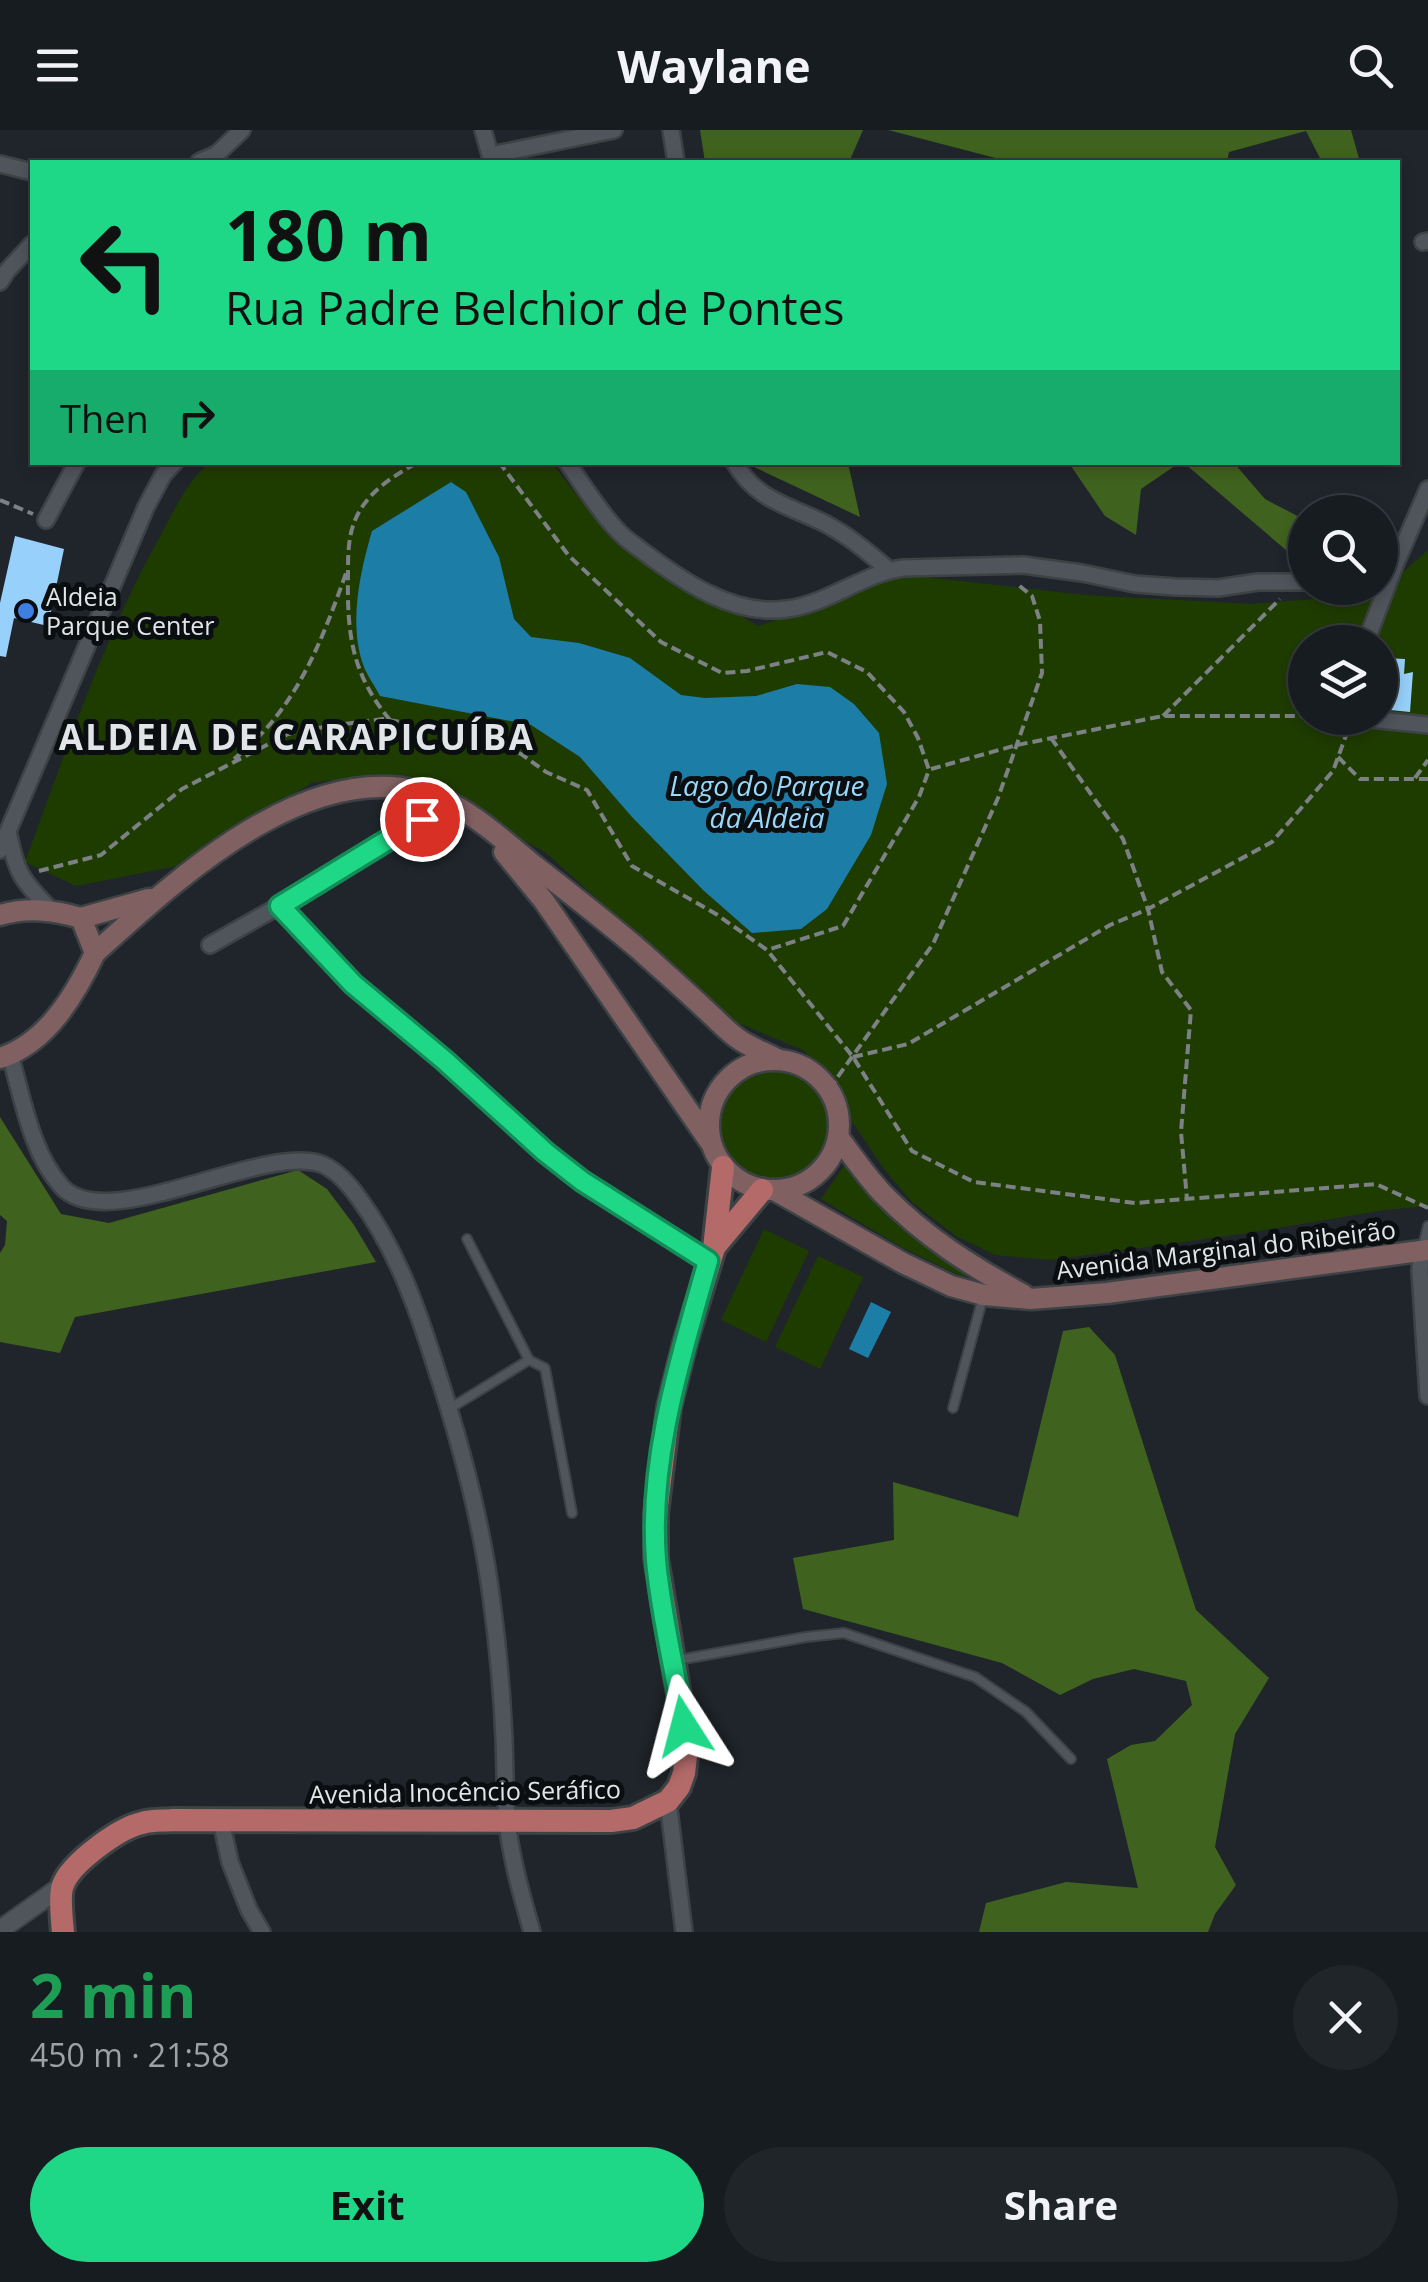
<!DOCTYPE html>
<meta charset="utf-8">
<style>
body{margin:0;font-family:"Open Sans",sans-serif;background:#202529;color:#f1f3f6;height:100vh;display:flex;flex-direction:column;font-size:38px;white-space:nowrap}
*{box-sizing:border-box;margin:0}
p{font-size:32px;color:#9ea1a5}
.icon{flex:none;width:55px;height:55px;fill:none;stroke:currentColor;stroke-width:2;stroke-linecap:round;stroke-linejoin:round}
.map{position:relative;height:1802px;overflow:hidden}
.drawer{display:flex;flex-direction:column;background:#171c20;flex:1}
.drawer>*{flex:none}
.banner{position:absolute;left:30px;top:30px;width:1370px;height:305px;border-radius:0px;box-shadow:0 5px 15px #0003,0 0 0 2px #363a3e;background:#1ed887;color:#111;overflow:hidden}
.fabs{position:absolute;left:1288px;top:365px;display:grid;gap:20px}
.fabs a{display:grid;place-items:center;width:110px;height:110px;border-radius:50%;background:#171c20;box-shadow:0 5px 15px #0003,0 0 0 2px #363a3e;font-size:50px}
.pin{position:absolute;display:grid;place-items:center;width:85px;height:85px;color:#fff;margin:-42px;border:5px solid #fff;border-radius:50%;box-shadow:0 2px 10px #0007}
.me{position:absolute;width:110px;margin:-55px;rotate:351deg;stroke-linejoin:round;filter:drop-shadow(0 0 8px #0008)}
.turn{display:flex;align-items:center;gap:35px;height:210px;padding:0 30px;font-size:45px}
.turn .icon{width:130px;height:130px;stroke-width:2.5}
.turn b{display:block;font-size:70px;line-height:85px}
.then{display:flex;align-items:center;height:95px;padding:0 30px;background:#0003;gap:20px;font-size:38px}
.round{display:grid;place-items:center;flex:none;width:105px;height:105px;border-radius:52px;background:#202529}
.head{display:flex;align-items:center;justify-content:space-between;height:170px;padding:0 30px}
h1{font-size:60px;font-weight:700;line-height:75px;color:#1e9e55}
.button{display:flex;gap:20px;margin-top:auto;padding:20px 30px}
.button a{flex:1;height:115px;border-radius:60px;background:#1ed887;color:#111;font-size:40px;font-weight:700;line-height:115px;text-align:center}
.button a+a{background:#202529;color:#f1f3f6}
header{display:flex;justify-content:space-between;align-items:center;height:130px;padding:0 30px;background:#171c20;font-size:45px;font-weight:700}
.map>svg:first-child{display:block}
.green{fill:#1f3c00;fill-rule:evenodd}
.forest{fill:#3f631e}
.water{fill:#1c7da7}
.building{fill:#96d0fb}
.lines{fill:none;stroke-linecap:round;stroke-linejoin:round}
.service-casing{stroke:#3d4245;stroke-width:12}
.minor-casing{stroke:#3d4245;stroke-width:20}
.tertiary-casing{stroke:#3d4245;stroke-width:22}
.secondary-casing{stroke:#3d4245;stroke-width:25}
.primary-casing{stroke:#3d4245;stroke-width:28}
.path{stroke:#7c8185;stroke-width:4;stroke-dasharray:10 5;stroke-linecap:butt}
.service{stroke:#4f555b;stroke-width:8}
.minor{stroke:#4f555b;stroke-width:15}
.tertiary{stroke:#4f555b;stroke-width:18}
.secondary{stroke:#816062;stroke-width:20}
.primary{stroke:#b36a69;stroke-width:22}
.route-casing{stroke:#148c58;stroke-width:25}
.route{stroke:#1ed887;stroke-width:18}
.shop-dot{fill:#3f7fe0;stroke:#0b0e10;stroke-width:4}
.labels{text-anchor:middle;stroke-width:10;stroke-linejoin:round;paint-order:stroke}
.poi-label{font-size:25px;fill:#e1e5e8;stroke:#0b0e10;text-anchor:start}
.street-label{font-size:25px;fill:#e1e5e8;stroke:#0b0e10}
.water-label{font-size:28px;font-style:italic;fill:#97d8fb;stroke:#0b0e10}
.district-label{font-size:35px;font-weight:bold;letter-spacing:2.5px;fill:#e1e5e8;stroke:#0b0e10}
</style>
<header><svg class="icon" aria-label="menu" viewBox="0 0 24 24"><path d="M4 6h16M4 12h16M4 18h16"/></svg>Waylane<svg class="icon" aria-label="search" viewBox="0 0 24 24"><circle cx="10" cy="10" r="6"/><path d="M15 15l6 6"/></svg></header>
<div class="map">
<svg width="1428" height="1802" viewBox="0 0 1428 1802">
<rect width="100%" height="100%" fill="#1f252a"/>
<g class="green">
<path d="M209,333H552L611,409L758,496L907,445L1084,465L1252,474L1378,464L1428,420V1076L1385,1080L1235,1105L1051,1130L995,1125L956,1106L913,1073L883,1038L805,921L731,890L545,722L403,646L313,652L178,736L76,756L25,732C66,621 104,506 162,403C175,378 188,351 209,333ZM1305,512H1380V588H1305Z"/>
<circle cx="774" cy="994" r="57"/>
<path d="M848,1030C886,1082 912,1109 970,1140L965,1148L903,1118L821,1069Z"/>
<polygon points="764,1099 809,1121 766,1212 721,1190"/>
<polygon points="818,1126 863,1147 820,1239 775,1217"/>
</g>
<g class="forest">
<polygon points="700,0 863,0 849,32 705,32"/>
<polygon points="888,0 1351,0 1360,32 1322,32 1306,1 1229,22 1227,32 1011,32"/>
<polygon points="748,333 848,333 860,387 748,334"/>
<polygon points="1069,333 1179,333 1141,359 1136,405 1105,386"/>
<polygon points="1184,333 1234,333 1265,369 1305,390 1305,426 1293,426"/>
<polygon points="0,987 61,1084 109,1093 298,1040 327,1059 354,1095 376,1132 75,1187 60,1223 0,1212 0,1123 5,1115 7,1091 0,1085"/>
<polygon points="1089,1197 1115,1225 1196,1480 1269,1548 1235,1604 1215,1717 1236,1755 1215,1784 1208,1802 979,1802 986,1773 1066,1752 1138,1758 1107,1629 1131,1615 1155,1611 1192,1575 1186,1551 1134,1539 1093,1549 1060,1565 1002,1533 803,1479 793,1428 894,1410 893,1352 1018,1387 1063,1201"/>
</g>
<g class="water">
<path d="M451,352L466,362L499,427L514,489L531,507L579,513L630,528L681,565L705,568L756,566L797,554L830,557L854,574L879,603L887,654L871,705L827,779L801,799L752,803L703,760L632,687L580,627L531,595L380,566C375,556 368,547 364,537C348,495 360,442 372,401Z"/>
<polygon points="871,1172 891,1182 868,1228 849,1219"/>
</g>
<g class="building">
<polygon points="15,406 64,419 48,496 14,488 6,527 0,526 0,473"/>
<polygon points="1385,528 1405,529 1404,544 1413,542 1410,582 1380,579 1380,544 1384,545"/>
</g>
<g class="lines">
<defs>
<g id="service">
<polyline points="467,1109 529,1230 545,1238 572,1383"/>
<polyline points="1423,1116 1428,1096"/>
<polyline points="953,1278 983,1167"/>
<polyline points="449,1279 529,1230"/>
<polyline points="678,1530 806,1507 844,1503 975,1547 1026,1582 1071,1629"/>
</g>
<g id="minor">
<polyline points="483,0 492,32"/>
<polyline points="671,0 676,32"/>
<polyline points="491,25 614,0"/>
<polyline points="199,32 217,24 242,0"/>
<polyline points="0,34 32,42"/>
<polyline points="1423,112 1428,111"/>
<polyline points="0,152 7,141 32,114"/>
<path d="M567,332C583,355 598,380 617,400C624,408 633,414 641,420C682,451 734,487 787,479C828,474 862,444 903,438L1023,435L1082,443L1135,454L1176,457L1218,458L1258,452H1305"/>
<path d="M734,332C757,371 788,375 824,393C848,405 869,423 889,440"/>
<polyline points="46,390 77,332"/>
<polyline points="1366,512 1395,435 1428,359"/>
<polyline points="1360,588 1428,595"/>
<path d="M8,701C16,742 21,750 51,780"/>
<polyline points="0,720 146,377 163,345 175,332"/>
<polyline points="279,776 353,854 444,931 545,1023 582,1051 708,1131"/>
<polyline points="210,815 279,776 449,673"/>
<path d="M10,925C23,969 31,1023 62,1057C107,1105 255,1017 318,1033C335,1038 348,1053 358,1067C396,1118 417,1177 436,1238C461,1314 482,1392 492,1473C498,1517 502,1563 504,1608C505,1636 505,1664 507,1691C511,1729 522,1766 532,1802"/>
<polyline points="1421,1121 1420,1141 1428,1266"/>
<polyline points="668,1671 684,1802"/>
<polyline points="221,1691 230,1732 249,1780 262,1802"/>
</g>
<polyline id="tertiary" points="0,1800 62,1756"/>
<g id="secondary">
<polyline points="504,722 544,771 710,1012"/>
<path d="M0,785C28,777 53,780 81,788L95,823C75,865 47,913 0,928"/>
<polyline points="81,788 149,769"/>
<path d="M95,823C180,746 325,610 450,673C481,689 508,714 535,736C571,764 607,792 642,822C664,842 687,862 709,883C718,891 727,901 737,908C749,917 764,922 777,929"/>
<circle cx="774" cy="995" r="65"/>
<path d="M839,1008C853,1027 867,1047 883,1064C926,1108 971,1136 1024,1165"/>
<polyline points="776,1061 903,1133 951,1156 984,1165 1031,1169 1107,1163 1428,1120"/>
</g>
<g id="primary">
<polyline points="716,1115 762,1060"/>
<path d="M63,1802C62,1792 59,1764 63,1755C71,1733 119,1698 142,1693C151,1690 163,1691 173,1690L611,1691L633,1688L668,1671L679,1657L684,1643L686,1626L684,1595L656,1428V1384L669,1277L685,1213L714,1118L723,1037"/>
</g>
</defs>
<use href="#service" class="service-casing"/>
<use href="#minor" class="minor-casing"/>
<use href="#tertiary" class="tertiary-casing"/>
<use href="#secondary" class="secondary-casing"/>
<use href="#primary" class="primary-casing"/>
<g class="path">
<polyline points="499,332 569,426 661,512 722,543 747,541 827,522 867,542 904,582 918,608 929,640 919,667 843,796 767,820"/>
<polyline points="0,370 33,384"/>
<polyline points="1163,586 1280,469"/>
<path d="M390,590C351,543 347,503 348,443C348,423 348,401 359,382C372,359 396,344 419,332"/>
<polyline points="1051,608 1123,709 1148,779 1162,842 1191,880 1181,1002 1187,1069"/>
<polyline points="1338,627 1360,649 1428,649"/>
<path d="M234,629C295,581 321,514 346,443"/>
<polyline points="931,639 1017,615 1163,586 1305,586"/>
<polyline points="1415,648 1428,630"/>
<polyline points="39,741 101,725 182,659 288,604 329,596 383,589 476,605 521,624 546,642 587,660 632,736 716,784 767,820 853,927 912,1021 974,1052 1135,1073 1376,1054 1428,1078"/>
<polyline points="853,927 908,914 1110,795 1148,779 1272,712 1333,641 1348,600"/>
<polyline points="829,959 933,814 998,668 1042,543 1040,491 1032,466 1016,453"/>
</g>
<use href="#service" class="service"/>
<use href="#minor" class="minor"/>
<use href="#tertiary" class="tertiary"/>
<use href="#secondary" class="secondary"/>
<use href="#primary" class="primary"/>
</g>
<g class="lines">
<defs>
<path id="route" d="M422,689L280,776L353,854L444,930L545,1022L582,1051L708,1131C681,1227 648,1329 656,1430C661,1486 675,1540 684,1596"/>
</defs>
<use href="#route" class="route-casing"/>
<use href="#route" class="route"/>
</g>
<circle class="shop-dot" cx="26" cy="481" r="10"/>
<g class="labels">
<g class="poi-label">
<text x="46" y="476">Aldeia<tspan x="46" dy="29">Parque Center</tspan></text>
</g>
<g class="street-label">
<text transform="translate(1226 1120) rotate(-7)" y="9">Avenida Marginal do Ribeirão</text>
<text transform="translate(465 1662) rotate(-1)" y="9">Avenida Inocêncio Seráfico</text>
</g>
<g class="water-label">
<text x="767" y="666">Lago do Parque<tspan x="767" dy="32">da Aldeia</tspan></text>
</g>
<g class="district-label">
<text x="297" y="620">ALDEIA DE CARAPICUÍBA</text>
</g>
</g>
</svg>
<div class="fabs">
<a><svg class="icon" aria-label="search" viewBox="0 0 24 24"><circle cx="10" cy="10" r="6"/><path d="M15 15l6 6"/></svg></a>
<a><svg class="icon" aria-label="layers" viewBox="0 0 24 24"><path d="M12 4l9 5-9 5-9-5zM3 14l9 5 9-5"/></svg></a>
</div>
<div class="pin" style="left:422px;top:689px;background:#d93025"><svg class="icon" aria-label="arrive" viewBox="0 0 24 24"><path d="M6 21V4h12l-3 4 3 4H6"/></svg></div>
<svg class="me" style="left:684px;top:1596px" viewBox="-20 -20 40 40"><path d="M0-17L14 15 0 8-14 15z" fill="#1ed887" stroke="#fff" stroke-width="4"/></svg>
<div class="banner">
<div class="turn"><svg class="icon" aria-label="left" viewBox="0 0 24 24"><path d="M17 20v-9H6M10 6l-5 5 5 5"/></svg><div><b>180 m</b>Rua Padre Belchior de Pontes</div></div>
<div class="then">Then<svg class="icon" aria-label="right" viewBox="0 0 24 24"><path d="M7 20v-9h11M14 6l5 5-5 5"/></svg></div>
</div>
</div>
<section class="drawer">
<div class="head"><div><h1>2 min</h1><p>450 m · 21:58</p></div><a class="round"><svg class="icon" aria-label="close" viewBox="0 0 24 24"><path d="M6 6l12 12M18 6L6 18"/></svg></a></div>
<div class="button"><a>Exit</a><a>Share</a></div>
</section>
